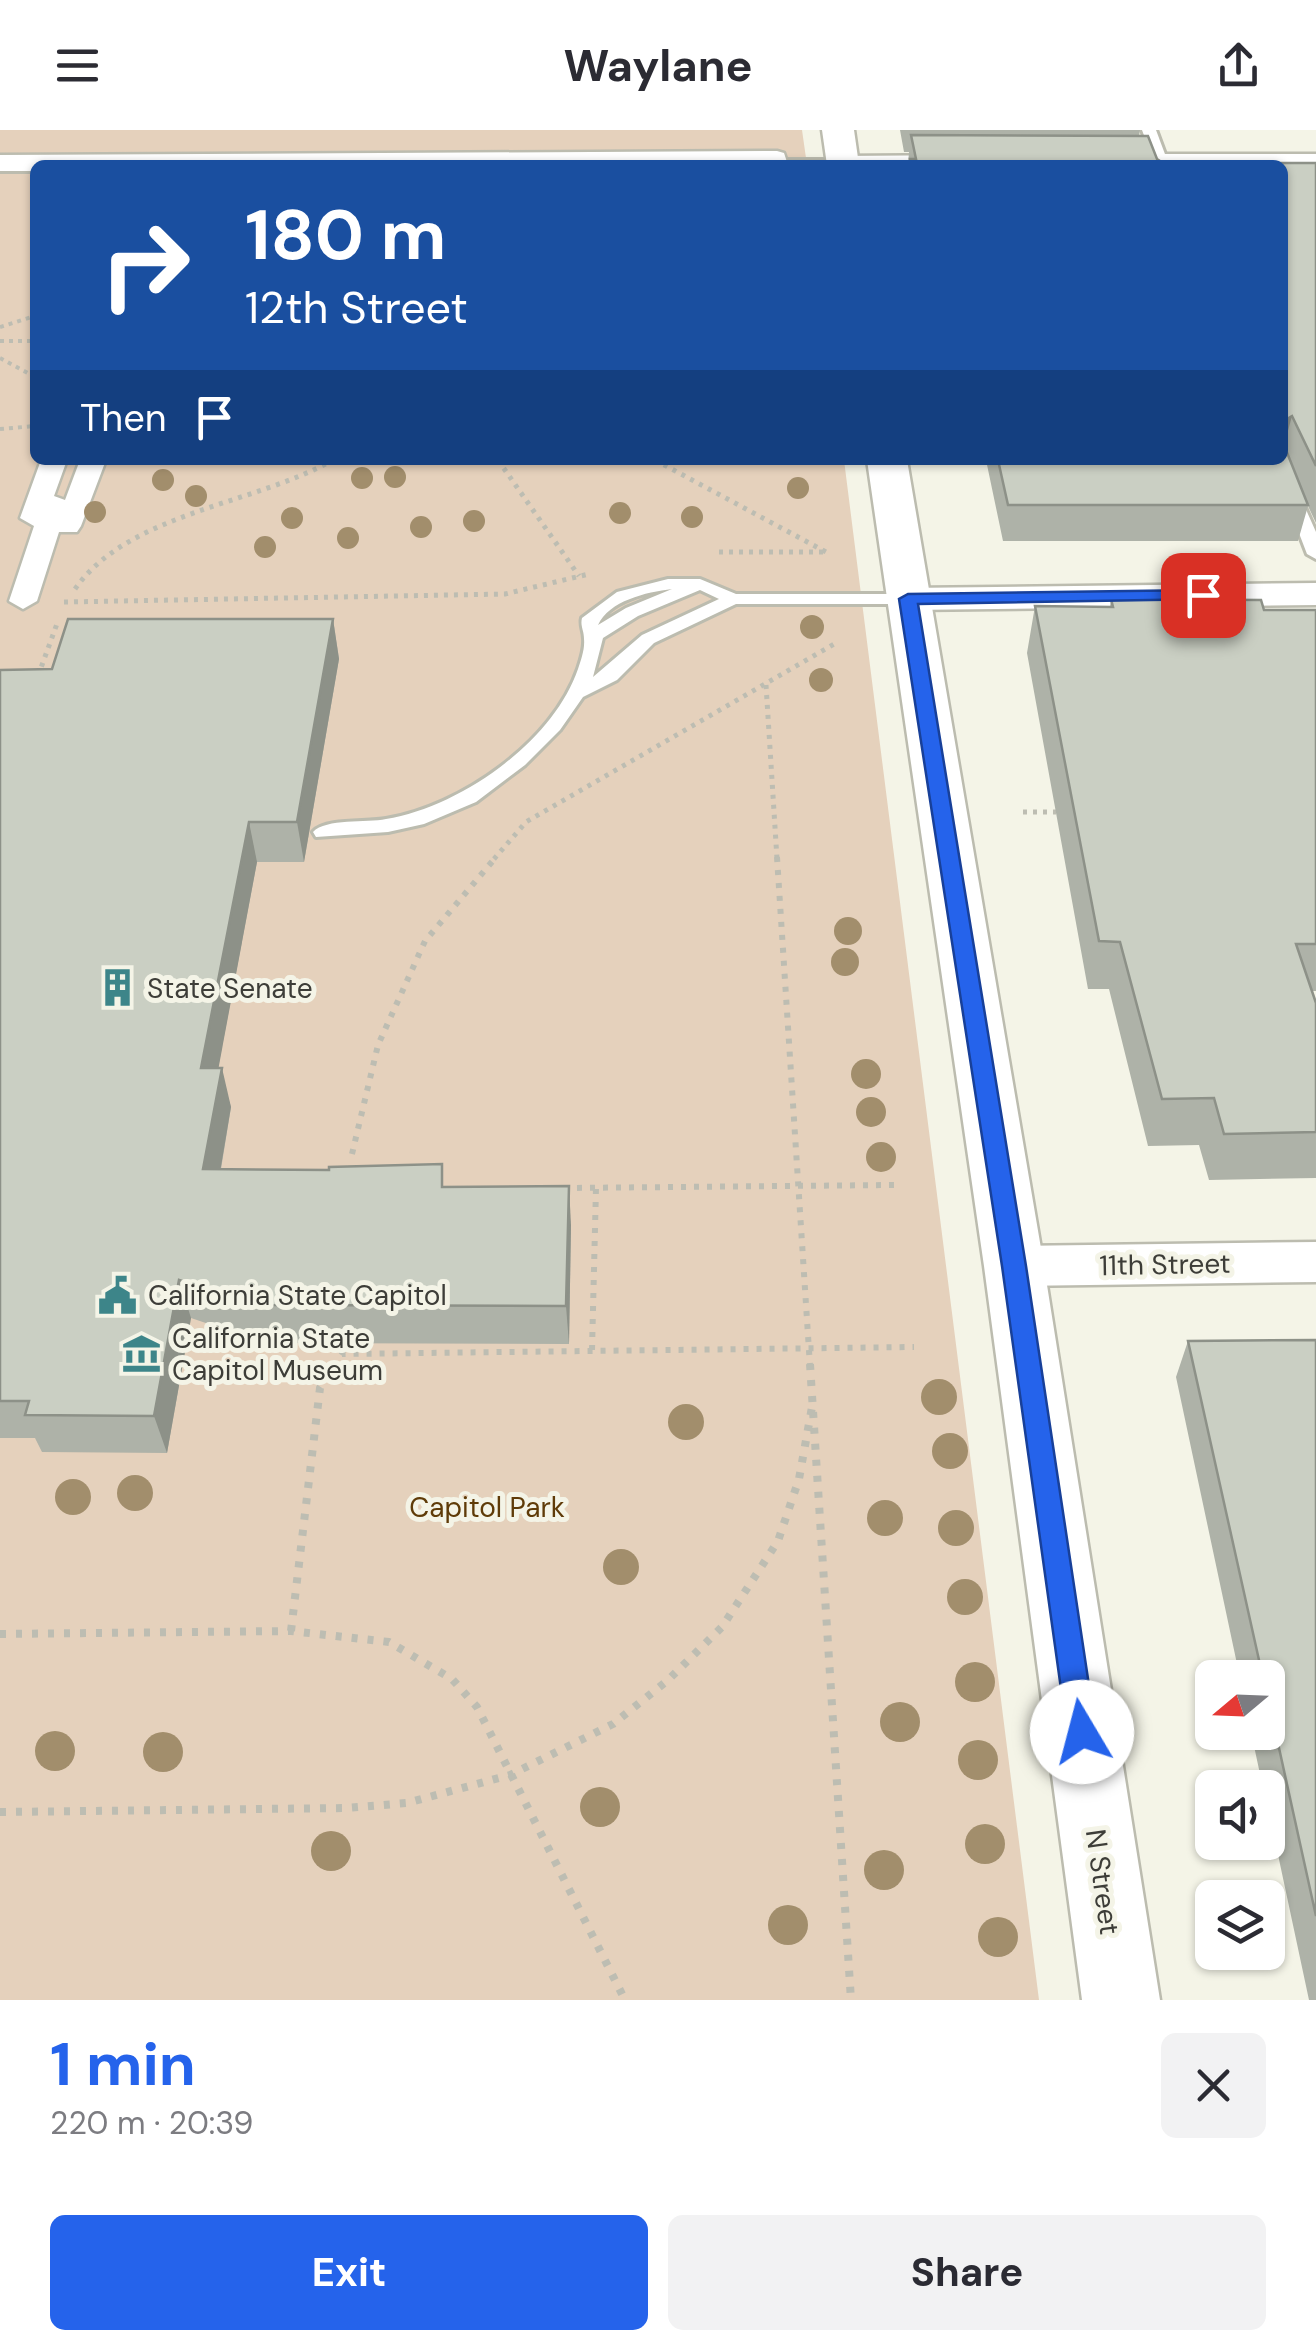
<!DOCTYPE html>
<meta charset="utf-8">
<style>
body{margin:0;font-family:"DM Sans",sans-serif;background:#f2f2f3;color:#2b2b33;height:100vh;display:flex;flex-direction:column;font-size:38px;white-space:nowrap}
*{box-sizing:border-box;margin:0}
p{font-size:32px;color:#7c7c81}
.icon{flex:none;width:55px;height:55px;fill:none;stroke:currentColor;stroke-width:2;stroke-linecap:round;stroke-linejoin:round}
.map{position:relative;height:1870px;overflow:hidden}
.drawer{display:flex;flex-direction:column;background:#fff;flex:1}
.drawer>*{flex:none}
.banner{position:absolute;left:30px;top:30px;width:1258px;height:305px;border-radius:15px;box-shadow:0 2px 8px #0004;background:#1a4fa0;color:#fff;overflow:hidden}
.needle{width:65px;rotate:251deg}
.tools{position:absolute;left:1195px;top:1530px;display:grid;gap:20px}
.tools a{display:grid;place-items:center;width:90px;height:90px;border-radius:15px;background:#fff;box-shadow:0 2px 8px #0004;font-size:50px}
.pin{position:absolute;display:grid;place-items:center;width:85px;height:85px;color:#fff;margin:-42px;border-radius:20px;box-shadow:0 5px 15px #0006}
.me{position:absolute;width:110px;margin:-55px;rotate:352deg;stroke-linejoin:round;filter:drop-shadow(0 0 8px #0008)}
.turn{display:flex;align-items:center;gap:35px;height:210px;padding:0 50px;font-size:45px}
.turn .icon{width:130px;height:130px;stroke-width:2.5}
.turn b{display:block;font-size:70px;line-height:85px}
.then{display:flex;align-items:center;height:95px;padding:0 50px;background:#0003;gap:20px;font-size:38px}
.round{display:grid;place-items:center;flex:none;width:105px;height:105px;border-radius:15px;background:#f2f2f3}
.head{display:flex;align-items:center;justify-content:space-between;height:170px;padding:0 50px}
h1{font-size:60px;font-weight:700;line-height:75px;color:#2563eb}
.cta{display:flex;gap:20px;margin-top:auto;padding:20px 50px}
.cta a{flex:1;height:115px;border-radius:15px;background:#2563eb;color:#fff;font-size:40px;font-weight:700;line-height:115px;text-align:center}
.cta a+a{background:#f2f2f3;color:#2b2b33}
header{display:flex;justify-content:space-between;align-items:center;height:130px;padding:0 50px;background:#fff;font-size:45px;font-weight:700}
.map>svg:first-child{display:block}
.green{fill:#e5d1bc}
.lines{fill:none;stroke-linecap:round;stroke-linejoin:round}
.service-casing{stroke:#bcbcaf;stroke-width:6}
.pedestrian-casing{stroke:#bcbcaf;stroke-width:5}
.minor-casing{stroke:#bcbcaf;stroke-width:5}
.secondary-casing{stroke:#bcbcaf;stroke-width:5}
.path-far3{stroke:#bdbdb2;stroke-width:4;stroke-dasharray:4 5;stroke-linecap:butt}
.path-far2{stroke:#bdbdb2;stroke-width:5;stroke-dasharray:4 6;stroke-linecap:butt}
.path-far1{stroke:#bdbdb2;stroke-width:6;stroke-dasharray:5 8;stroke-linecap:butt}
.path{stroke:#bdbdb2;stroke-width:8;stroke-dasharray:6 10;stroke-linecap:butt}
.service{fill:#fff;fill-rule:evenodd}
.pedestrian{fill:#fff;fill-rule:evenodd}
.minor{fill:#fff;fill-rule:evenodd}
.secondary{fill:#fff;fill-rule:evenodd}
.tree{fill:#a28e6c}
.wall{fill:#aeb2a8}
.shaded-wall{fill:#8d9188}
.building{fill:#cacfc3;stroke:#8d9188;stroke-width:2.5}
.route{fill:#2563eb;stroke:#184099;stroke-width:2.5}
.labels{text-anchor:middle;stroke-width:10;stroke-linejoin:round;paint-order:stroke}
.poi-label{font-size:28px;fill:#3d3d38;stroke:#f4f4e7;text-anchor:start}
.street-label{font-size:28px;fill:#3d3d38;stroke:#f4f4e7}
.park-label{font-size:28px;fill:#5f3b08;stroke:#f4f4e7}
</style>
<header><svg class="icon" aria-label="menu" viewBox="0 0 24 24"><path d="M4 6h16M4 12h16M4 18h16"/></svg>Waylane<svg class="icon" aria-label="share" viewBox="0 0 24 24"><path d="M12 15V3M7 8l5-5 5 5M5 13v7h14v-7"/></svg></header>
<div class="map">
<svg width="1316" height="1870" viewBox="0 0 1316 1870">
<rect width="100%" height="100%" fill="#f4f4e7"/>
<polygon class="green" points="0,0 802,0 807,35 35,35 35,330 844,330 1039,1870 0,1870"/>
<g class="lines">
<defs>
<g id="service">
<polygon points="1142,0 1156,0 1169,35 1155,35"/>
<polygon points="761,30 842,30 849,34 755,35"/>
<polygon points="0,33 35,33 40,35 35,35 35,41 0,41"/>
<polygon points="1282,326 1316,402 1316,429 1307,424 1271,330 1282,330"/>
<path d="M668,449H700L736,464H908L917,469L908,474H736L654,513L617,550L583,567L560,600L525,635L476,672L424,694L388,702L316,707L313,702C326,688 367,693 386,689C460,677 553,612 578,539C581,530 585,519 584,509C584,500 580,496 582,488L617,462ZM672,459L626,478L598,495C609,471 646,462 672,459ZM700,460L719,469L642,505L593,547L603,508L638,486Z"/>
</g>
<g id="pedestrian">
<polygon points="777,21 784,23 788,35 0,37 0,25"/>
<polygon points="41,330 67,330 54,366 65,370 80,330 106,330 81,396 77,402 59,402 37,471 23,479 9,471 34,396 20,388"/>
</g>
<g id="minor">
<polygon points="1099,24 1316,24 1316,40 1282,40 1282,35 1088,35 1090,26"/>
<polygon points="970,25 979,27 982,35 829,34 842,26"/>
<polygon points="1316,453 1316,475 908,480 895,477 890,469 895,461 908,458"/>
<polygon points="1316,1112 1316,1152 1014,1156 997,1150 989,1136 997,1122 1014,1116"/>
</g>
<g id="secondary">
<polygon points="822,0 854,0 859,35 827,35"/>
<polygon points="867,330 907,330 1044,1136 1160,1870 1082,1870 984,1136"/>
</g>
</defs>
<use href="#service" class="service-casing"/>
<use href="#pedestrian" class="pedestrian-casing"/>
<use href="#minor" class="minor-casing"/>
<use href="#secondary" class="secondary-casing"/>
<g class="path-far3">
<polyline points="0,197 35,186"/>
<polyline points="0,211 35,211"/>
<polyline points="0,228 35,247"/>
<polyline points="0,299 35,296"/>
</g>
<g class="path-far2">
<polyline points="498,330 579,446"/>
<polyline points="655,330 826,422"/>
<polyline points="719,422 827,422"/>
<path d="M75,459C128,383 253,375 333,330"/>
<polyline points="64,472 505,464 589,444"/>
<polyline points="38,546 58,491"/>
<polyline points="766,555 777,729"/>
<polyline points="1023,682 1056,682"/>
<polyline points="494,729 526,692 836,513"/>
</g>
<g class="path-far1">
<polyline points="777,727 810,1236"/>
<polyline points="352,1024 378,915 425,811 496,727"/>
<polyline points="564,1058 894,1055"/>
<polyline points="592,1220 596,1058"/>
<polyline points="334,1236 342,1224 914,1217"/>
</g>
<g class="path">
<polyline points="810,1234 851,1870"/>
<polyline points="291,1501 320,1258 336,1234"/>
<polyline points="0,1504 291,1501 389,1512 452,1549 477,1577 625,1870"/>
<polyline points="0,1682 347,1678 407,1673 510,1645 613,1594 667,1551 722,1497 778,1411 799,1349 812,1277"/>
</g>
<use href="#service" class="service"/>
<use href="#pedestrian" class="pedestrian"/>
<use href="#minor" class="minor"/>
<use href="#secondary" class="secondary"/>
</g>
<g class="tree">
<circle cx="395" cy="347" r="11"/>
<circle cx="362" cy="348" r="11"/>
<circle cx="163" cy="350" r="11"/>
<circle cx="798" cy="358" r="11"/>
<circle cx="196" cy="366" r="11"/>
<circle cx="95" cy="382" r="11"/>
<circle cx="620" cy="383" r="11"/>
<circle cx="692" cy="387" r="11"/>
<circle cx="292" cy="388" r="11"/>
<circle cx="474" cy="391" r="11"/>
<circle cx="421" cy="397" r="11"/>
<circle cx="348" cy="408" r="11"/>
<circle cx="265" cy="417" r="11"/>
<circle cx="812" cy="497" r="12"/>
<circle cx="821" cy="550" r="12"/>
<circle cx="848" cy="801" r="14"/>
<circle cx="845" cy="832" r="14"/>
<circle cx="866" cy="944" r="15"/>
<circle cx="871" cy="982" r="15"/>
<circle cx="881" cy="1027" r="15"/>
<circle cx="939" cy="1267" r="18"/>
<circle cx="686" cy="1292" r="18"/>
<circle cx="950" cy="1321" r="18"/>
<circle cx="135" cy="1363" r="18"/>
<circle cx="73" cy="1367" r="18"/>
<circle cx="885" cy="1388" r="18"/>
<circle cx="956" cy="1398" r="18"/>
<circle cx="621" cy="1437" r="18"/>
<circle cx="965" cy="1467" r="18"/>
<circle cx="975" cy="1552" r="20"/>
<circle cx="900" cy="1592" r="20"/>
<circle cx="55" cy="1621" r="20"/>
<circle cx="163" cy="1622" r="20"/>
<circle cx="978" cy="1630" r="20"/>
<circle cx="600" cy="1677" r="20"/>
<circle cx="985" cy="1714" r="20"/>
<circle cx="331" cy="1721" r="20"/>
<circle cx="884" cy="1740" r="20"/>
<circle cx="788" cy="1795" r="20"/>
<circle cx="998" cy="1807" r="20"/>
</g>
<g class="wall">
<polygon points="900,0 1140,0 1139,6 1157,29 1163,33 1316,33 1316,393 1308,376 1298,411 1003,411 986,330 1282,330 1282,35 908,35 909,22 904,22"/>
<polygon points="1111,469 1264,480 1316,480 1316,861 1312,861 1316,873 1316,1048 1209,1050 1199,1015 1148,1016 1109,859 1088,859 1027,523 1035,476 1110,477"/>
<polygon points="333,489 339,529 304,732 257,732 218,938 231,977 221,1039 445,1057 571,1095 569,1214 265,1213 191,1188 167,1323 42,1322 35,1308 0,1308 0,540 52,539"/>
<polygon points="1316,1210 1316,1870 1309,1870 1268,1678 1268,1658 1263,1658 1251,1602 1268,1602 1268,1548 1240,1548 1176,1247 1188,1211"/>
</g>
<g class="shaded-wall">
<polygon points="1292,286 1282,323 1282,292"/>
<polygon points="333,489 339,529 304,732 297,692"/>
<polygon points="249,692 257,732 211,978 201,938"/>
<polygon points="222,938 231,977 214,1078 203,1039"/>
<polygon points="569,1056 571,1095 569,1214 566,1176"/>
<polygon points="179,1150 191,1188 167,1323 154,1286"/>
</g>
<g class="building">
<polygon points="911,5 1148,6 1157,29 1163,33 1316,33 1316,336 1292,286 1282,292 1282,35 911,35 910,29 916,29"/>
<polygon points="1282,310 1308,375 1008,375 998,330 1282,330"/>
<polygon points="1111,469 1261,470 1264,480 1316,480 1316,814 1296,814 1316,873 1316,1002 1224,1004 1214,968 1162,969 1120,812 1099,811 1035,476 1113,477"/>
<polygon points="68,489 333,489 297,692 249,692 201,938 222,938 203,1039 329,1040 329,1037 442,1034 442,1057 569,1056 566,1176 255,1175 179,1150 154,1286 25,1285 29,1271 0,1271 0,540 52,539"/>
<polygon points="1316,1210 1316,1786 1268,1568 1268,1548 1263,1548 1188,1211"/>
</g>
<polygon class="route" points="1203,460 1209,461 1209,469 918,474 1026,1136 1096,1602 1092,1612 1082,1616 1071,1612 1067,1602 1002,1136 899,469 908,464"/>
<defs>
<symbol id="building-bare" viewBox="-9 -9 18 18"><path d="M-4-6H4V6H1V3H-1V6H-4ZM-2.5-4.3h1.7v1.8h-1.7ZM.8-4.3h1.7v1.8H.8ZM-2.5-1h1.7V.8h-1.7ZM.8-1h1.7V.8H.8Z" fill="#3d8589" stroke="#f4f4e7" stroke-width="2.5" paint-order="stroke"/></symbol>
<symbol id="civic-bare" viewBox="-9 -9 18 18"><path d="M-.6-6.5H3V-4.5H.6V-3L4-1V1h2V6H-6V1h2V-1L-.6-3ZM-1.2 2.5V6h2.4V2.5Z" fill="#3d8589" stroke="#f4f4e7" stroke-width="2.5" paint-order="stroke"/></symbol>
<symbol id="museum-bare" viewBox="-9 -9 18 18"><path d="M0-6L6-3V-2H-6V-3ZM-5-1h2V3h-2ZM-1-1h2V3h-2ZM3-1h2V3H3ZM-6 4H6V6H-6Z" fill="#3d8589" stroke="#f4f4e7" stroke-width="2.5" paint-order="stroke"/></symbol>
</defs>
<g fill-rule="evenodd">
<use href="#building-bare" x="90" y="830" width="55" height="55"/>
<use href="#civic-bare" x="90" y="1138" width="55" height="55"/>
<use href="#museum-bare" x="114" y="1196" width="55" height="55"/>
</g>
<g class="labels">
<g class="poi-label">
<text x="147" y="868">State Senate</text>
<text x="148" y="1175">California State Capitol</text>
<text x="172" y="1218">California State<tspan x="172" dy="32">Capitol Museum</tspan></text>
</g>
<g class="street-label">
<text transform="translate(1165 1134) rotate(-1)" y="10">11th Street</text>
<text transform="translate(1103 1752) rotate(82)" y="10">N Street</text>
</g>
<g class="park-label">
<text x="487" y="1387">Capitol Park</text>
</g>
</g>
</svg>
<div class="tools">
<a><svg class="needle" viewBox="-14 -14 28 28"><path d="M0-13l5 13h-10z" fill="#e53935"/><path d="M0 13l5-13h-10z" fill="#7c7c81"/></svg></a>
<a><svg class="icon" aria-label="sound" viewBox="0 0 24 24"><path d="M4 9h4l5-4v14l-5-4H4zM17 9q2 3 0 6"/></svg></a>
<a><svg class="icon" aria-label="layers" viewBox="0 0 24 24"><path d="M12 4l9 5-9 5-9-5zM3 14l9 5 9-5"/></svg></a>
</div>
<div class="pin" style="left:1203px;top:465px;background:#d93025"><svg class="icon" aria-label="arrive" viewBox="0 0 24 24"><path d="M6 21V4h12l-3 4 3 4H6"/></svg></div>
<svg class="me" style="left:1082px;top:1602px" viewBox="-20 -20 40 40"><circle r="19" fill="#fff"/><path d="M0-13L10 11 0 6-10 11z" fill="#2563eb"/></svg>
<div class="banner">
<div class="turn"><svg class="icon" aria-label="right" viewBox="0 0 24 24"><path d="M7 20v-9h11M14 6l5 5-5 5"/></svg><div><b>180 m</b>12th Street</div></div>
<div class="then">Then<svg class="icon" aria-label="arrive" viewBox="0 0 24 24"><path d="M6 21V4h12l-3 4 3 4H6"/></svg></div>
</div>
</div>
<section class="drawer">
<div class="head"><div><h1>1 min</h1><p>220 m · 20:39</p></div><a class="round"><svg class="icon" aria-label="close" viewBox="0 0 24 24"><path d="M6 6l12 12M18 6L6 18"/></svg></a></div>
<div class="cta"><a>Exit</a><a>Share</a></div>
</section>
